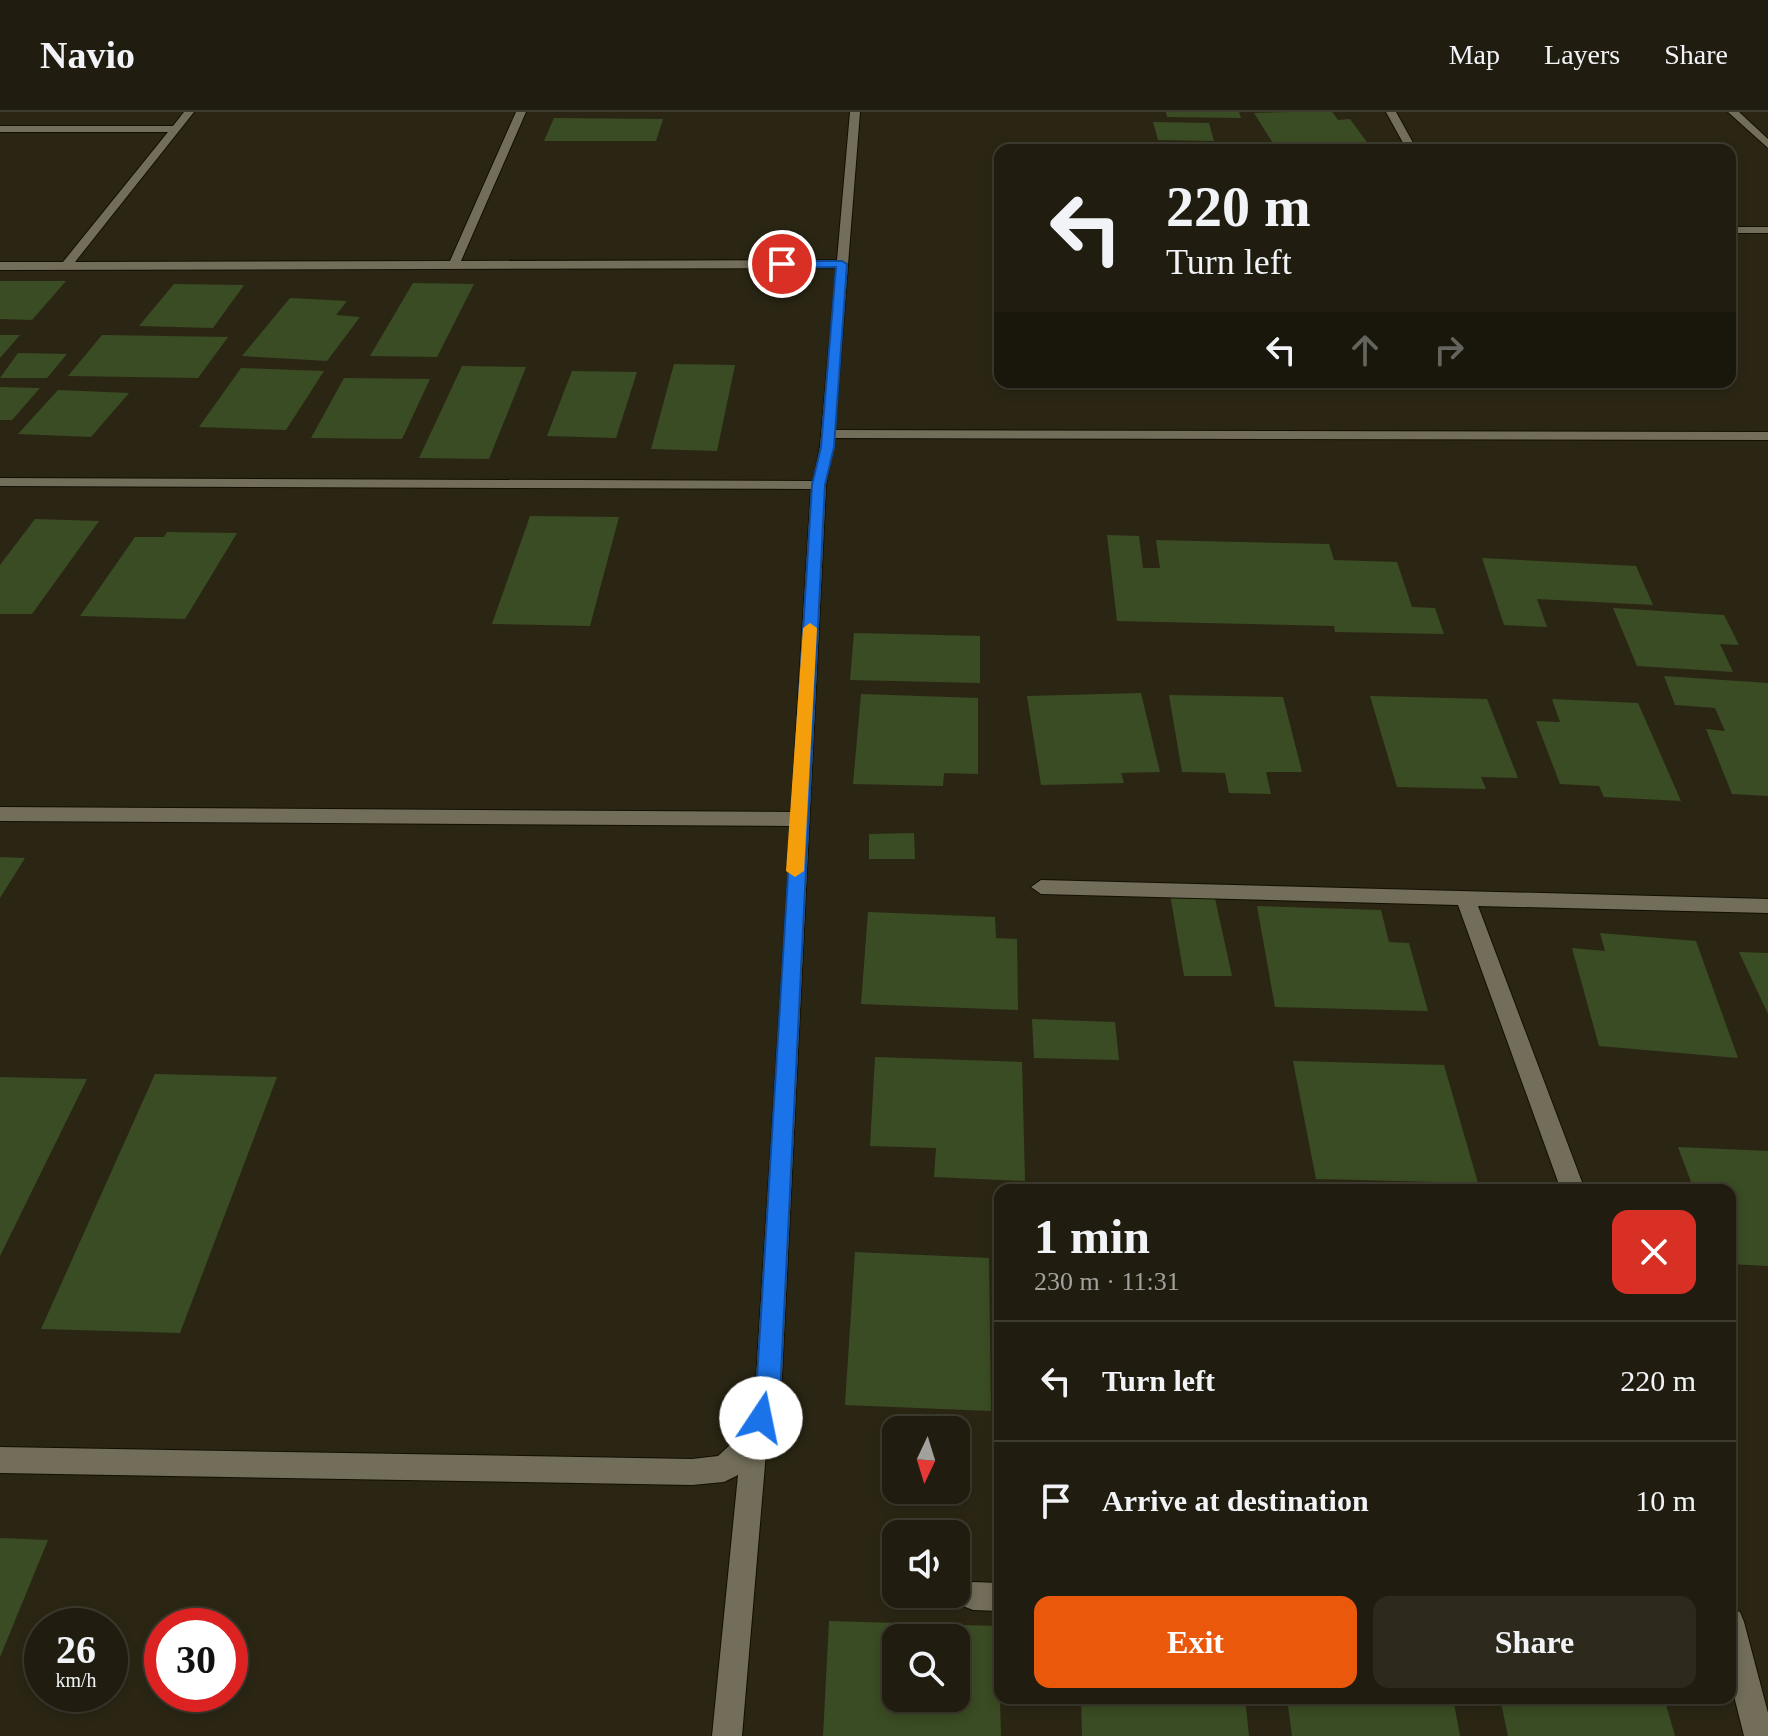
<!DOCTYPE html>
<meta charset="utf-8">
<style>
body{margin:0;font-family:"Times New Roman",serif;background:#2d291d;color:#f1f3f6;height:100vh;display:flex;flex-direction:column;font-size:30px;white-space:nowrap}
*{box-sizing:border-box;margin:0}
p{font-size:26px;color:#a2a19e}
.icon{flex:none;width:44px;height:44px;fill:none;stroke:currentColor;stroke-width:2;stroke-linecap:round;stroke-linejoin:round}
.map{position:relative;flex:1;overflow:hidden}
.drawer{position:absolute;left:994px;top:1072px;width:742px;height:520px;display:flex;flex-direction:column;background:#201c0f;border-radius:16px;box-shadow:0 4px 12px #0003,0 0 0 2px #3d3a2f}
.drawer>*{flex:none}
.top-card{position:absolute;left:994px;top:32px;width:742px;height:244px;border-radius:16px;box-shadow:0 4px 12px #0003,0 0 0 2px #3d3a2f;background:#201c0f;color:#f1f3f6;overflow:hidden}
.needle{width:52px;rotate:184deg}
.tools{position:absolute;left:882px;top:1304px;display:grid;gap:16px}
.tools a{display:grid;place-items:center;width:88px;height:88px;border-radius:16px;background:#201c0f;box-shadow:0 4px 12px #0003,0 0 0 2px #3d3a2f;font-size:40px}
.speed{position:absolute;left:24px;top:1496px;display:flex;gap:16px;font-size:40px;font-weight:700;text-align:center}
.speed>*{display:grid;place-content:center;width:104px;height:104px;border-radius:50%;background:#201c0f;box-shadow:0 4px 12px #0003,0 0 0 2px #3d3a2f;line-height:1}
.speed small{font-size:20px;font-weight:400}
.speed .limit{border:12px solid #d22;background:#fff;color:#111}
.pin{position:absolute;display:grid;place-items:center;width:68px;height:68px;color:#fff;margin:-34px;border:4px solid #fff;border-radius:50%;box-shadow:0 2px 8px #0007}
.me{position:absolute;width:88px;margin:-44px;rotate:11deg;stroke-linejoin:round;filter:drop-shadow(0 0 6px #0008)}
.turn{display:flex;align-items:center;gap:28px;height:168px;padding:0 40px;font-size:36px}
.turn .icon{width:104px;height:104px;stroke-width:2.5}
.turn b{display:block;font-size:56px;line-height:68px}
.lanes{display:flex;align-items:center;height:76px;padding:0 40px;background:#0003;justify-content:center;gap:40px;direction:ltr}
.lanes .off{opacity:.35}
.round{display:grid;place-items:center;flex:none;width:84px;height:84px;border-radius:16px;background:#2d291d}
.headline{display:flex;align-items:center;justify-content:space-between;height:136px;padding:0 40px}
h1{font-size:48px;font-weight:800;line-height:60px}
.primary-button{display:flex;gap:16px;margin-top:auto;padding:16px 40px}
.primary-button a{flex:1;height:92px;border-radius:16px;background:#ea580c;color:#fff;font-size:32px;font-weight:800;line-height:92px;text-align:center}
.primary-button a+a{background:#2d291d;color:#f1f3f6}
ul{padding:0;list-style:none}
li{display:flex;align-items:center;gap:24px;height:120px;padding:0 40px;border-top:2px solid #3d3a2f}
li div{flex:1}
li b{display:block;font-size:30px}
li em{font-style:normal}
header{display:flex;align-items:center;gap:48px;box-sizing:border-box;height:112px;padding:0 40px;background:#201c0f;border-bottom:2px solid #3d3a2f}
header strong{font-size:38px}
nav{display:flex;gap:44px;margin-inline-start:auto;font-size:28px}
.map>svg:first-child{display:block}
.building{fill:#3a4c23;fill-rule:evenodd}
.lines{fill:none;stroke-linecap:round;stroke-linejoin:round}
.minor-casing{stroke:#130f01;stroke-width:2}
.minor{fill:#736e5a;fill-rule:evenodd}
.route{fill:#1a73e8;stroke:#114b97;stroke-width:2}
.slow{fill:#f59e0b}
</style>
<header>
<strong>Navio</strong>
<nav><a>Map</a><a>Layers</a><a>Share</a></nav>
</header>
<div class="map">
<svg width="1768" height="1624" viewBox="0 0 1768 1624">
<rect width="100%" height="100%" fill="#2b2614"/>
<g class="building">
<polygon points="1166,0 1239,0 1241,6 1167,5"/>
<polygon points="1288,0 1332,0 1338,8 1350,7 1369,33 1276,36 1254,1"/>
<polygon points="554,6 663,7 656,29 544,29"/>
<polygon points="1153,10 1209,11 1214,29 1158,28"/>
<polygon points="0,169 66,169 32,208 0,207"/>
<polygon points="413,171 474,172 437,245 370,244"/>
<polygon points="174,172 244,173 213,216 139,214"/>
<polygon points="290,186 347,189 336,203 360,205 327,249 242,244"/>
<polygon points="0,223 20,223 0,246"/>
<polygon points="102,223 228,225 198,266 68,264"/>
<polygon points="18,241 67,242 47,266 0,266"/>
<polygon points="674,252 735,253 717,339 651,337"/>
<polygon points="462,254 526,255 489,347 419,346"/>
<polygon points="241,256 324,259 286,318 199,315"/>
<polygon points="572,259 637,260 616,326 547,324"/>
<polygon points="344,266 430,267 402,327 311,326"/>
<polygon points="1601,270 1647,270 1649,273 1603,273"/>
<polygon points="0,275 40,276 12,308 0,308"/>
<polygon points="58,278 129,281 91,325 18,322"/>
<polygon points="530,404 619,405 590,514 492,512"/>
<polygon points="35,407 99,409 32,502 0,502 0,453"/>
<polygon points="167,420 237,421 185,507 80,504 135,425 164,425"/>
<polygon points="1107,423 1139,424 1143,456 1160,456 1156,428 1329,432 1334,448 1397,450 1412,495 1435,496 1444,522 1335,520 1334,514 1117,509"/>
<polygon points="1482,446 1636,454 1653,493 1537,487 1547,515 1504,513"/>
<polygon points="1613,496 1724,503 1739,533 1720,532 1733,560 1637,554"/>
<polygon points="854,521 980,524 980,571 850,568"/>
<polygon points="1664,564 1768,571 1768,684 1732,682 1706,617 1725,619 1715,596 1675,593"/>
<polygon points="1141,581 1160,660 1121,661 1124,671 1041,673 1027,584"/>
<polygon points="861,582 978,586 978,662 944,661 943,674 853,672"/>
<polygon points="1169,583 1283,585 1302,660 1266,660 1271,682 1229,681 1225,661 1182,660"/>
<polygon points="1370,584 1487,587 1518,666 1481,665 1486,677 1397,675"/>
<polygon points="1552,587 1638,591 1681,689 1604,685 1599,674 1560,672 1536,609 1560,610"/>
<polygon points="914,721 915,747 869,747 869,722"/>
<polygon points="0,745 25,746 0,786"/>
<polygon points="1170,782 1214,782 1232,864 1184,864"/>
<polygon points="1257,794 1381,798 1389,830 1409,831 1428,899 1275,895"/>
<polygon points="868,800 995,805 996,826 1017,827 1018,898 861,892"/>
<polygon points="1600,821 1696,829 1738,946 1599,934 1572,836 1605,839"/>
<polygon points="1739,840 1768,841 1768,902"/>
<polygon points="1032,907 1115,910 1119,948 1034,946"/>
<polygon points="875,945 1022,950 1025,1069 934,1065 936,1036 870,1034"/>
<polygon points="1293,949 1444,953 1478,1071 1316,1067"/>
<polygon points="155,962 277,965 180,1221 41,1217"/>
<polygon points="0,965 87,967 0,1144"/>
<polygon points="1678,1035 1768,1039 1768,1154 1730,1152 1730,1078 1694,1078"/>
<polygon points="855,1140 989,1146 991,1299 845,1293"/>
<polygon points="0,1426 48,1428 0,1545"/>
<path d="M829,1509L998,1514L1001,1624H823ZM896,1526H956V1586H896Z"/>
<polygon points="1081,1586 1245,1586 1249,1624 1082,1624"/>
<polygon points="1287,1586 1453,1586 1460,1624 1292,1624"/>
<polygon points="1500,1586 1664,1586 1675,1624 1508,1624"/>
</g>
<g class="lines">
<defs>
<g id="minor">
<polygon points="184,0 194,0 75,150 450,149 516,0 526,0 461,149 837,148 850,0 860,0 835,318 1768,320 1768,328 835,326 826,373 781,1283 767,1329 742,1624 712,1624 738,1363 724,1370 692,1373 0,1361 0,1335 692,1347 718,1344 743,1321 755,1283 791,714 0,709 0,695 791,700 811,377 0,374 0,366 813,369 820,335 836,156 0,158 0,150 63,150 168,20 0,20 0,14 173,14"/>
<polygon points="1386,0 1396,0 1417,38 1407,38"/>
<polygon points="1728,0 1739,0 1768,27 1768,36"/>
<rect x="1730" y="115" width="38" height="6"/>
<polygon points="1041,768 1768,787 1768,801 1478,794 1585,1078 1561,1078 1458,793 1041,782 1031,775"/>
<polygon points="973,1470 1000,1471 1000,1499 973,1498 963,1494 959,1484 963,1474"/>
<polygon points="1730,1496 1740,1500 1744,1510 1768,1601 1768,1624 1744,1624 1730,1568"/>
</g>
</defs>
<use href="#minor" class="minor-casing"/>
<use href="#minor" class="minor"/>
</g>
<polygon class="route" points="842,149 847,152 834,335 825,373 780,1283 769,1315 761,1318 753,1315 749,1306 756,1283 812,373 821,335 836,155 782,156 776,152 782,149"/>
<polygon class="slow" points="810,511 817,516 804,759 795,765 786,759 803,516"/>
</svg>
<div class="tools">
<a><svg class="needle" viewBox="-14 -14 28 28"><path d="M0-13l5 13h-10z" fill="#e53935"/><path d="M0 13l5-13h-10z" fill="#a2a19e"/></svg></a>
<a><svg class="icon" aria-label="sound" viewBox="0 0 24 24"><path d="M4 9h4l5-4v14l-5-4H4zM17 9q2 3 0 6"/></svg></a>
<a><svg class="icon" aria-label="search" viewBox="0 0 24 24"><circle cx="10" cy="10" r="6"/><path d="M15 15l6 6"/></svg></a>
</div>
<div class="speed"><div>26<small>km/h</small></div><div class="limit">30</div></div>
<div class="pin" style="left:782px;top:152px;background:#d93025"><svg class="icon" aria-label="arrive" viewBox="0 0 24 24"><path d="M6 21V4h12l-3 4 3 4H6"/></svg></div>
<svg class="me" style="left:761px;top:1306px" viewBox="-20 -20 40 40"><circle r="19" fill="#fff"/><path d="M0-13L10 11 0 6-10 11z" fill="#1a73e8"/></svg>
<div class="top-card">
<div class="turn"><svg class="icon" aria-label="left" viewBox="0 0 24 24"><path d="M17 20v-9H6M10 6l-5 5 5 5"/></svg><div><b>220 m</b>Turn left</div></div>
<div class="lanes"><svg class="icon" aria-label="left" viewBox="0 0 24 24"><path d="M17 20v-9H6M10 6l-5 5 5 5"/></svg><svg class="icon off" aria-label="ahead" viewBox="0 0 24 24"><path d="M12 20V5M6 11l6-6 6 6"/></svg><svg class="icon off" aria-label="right" viewBox="0 0 24 24"><path d="M7 20v-9h11M14 6l5 5-5 5"/></svg></div>
</div>
<section class="drawer">
<div class="headline"><div><h1>1 min</h1><p>230 m · 11:31</p></div><a class="round" style="background:#d93025;color:#fff"><svg class="icon" aria-label="close" viewBox="0 0 24 24"><path d="M6 6l12 12M18 6L6 18"/></svg></a></div>
<ul>
<li><svg class="icon" aria-label="left" viewBox="0 0 24 24"><path d="M17 20v-9H6M10 6l-5 5 5 5"/></svg><div><b>Turn left</b></div><em>220 m</em></li>
<li><svg class="icon" aria-label="arrive" viewBox="0 0 24 24"><path d="M6 21V4h12l-3 4 3 4H6"/></svg><div><b>Arrive at destination</b></div><em>10 m</em></li>
</ul>
<div class="primary-button"><a>Exit</a><a>Share</a></div>
</section>
</div>
